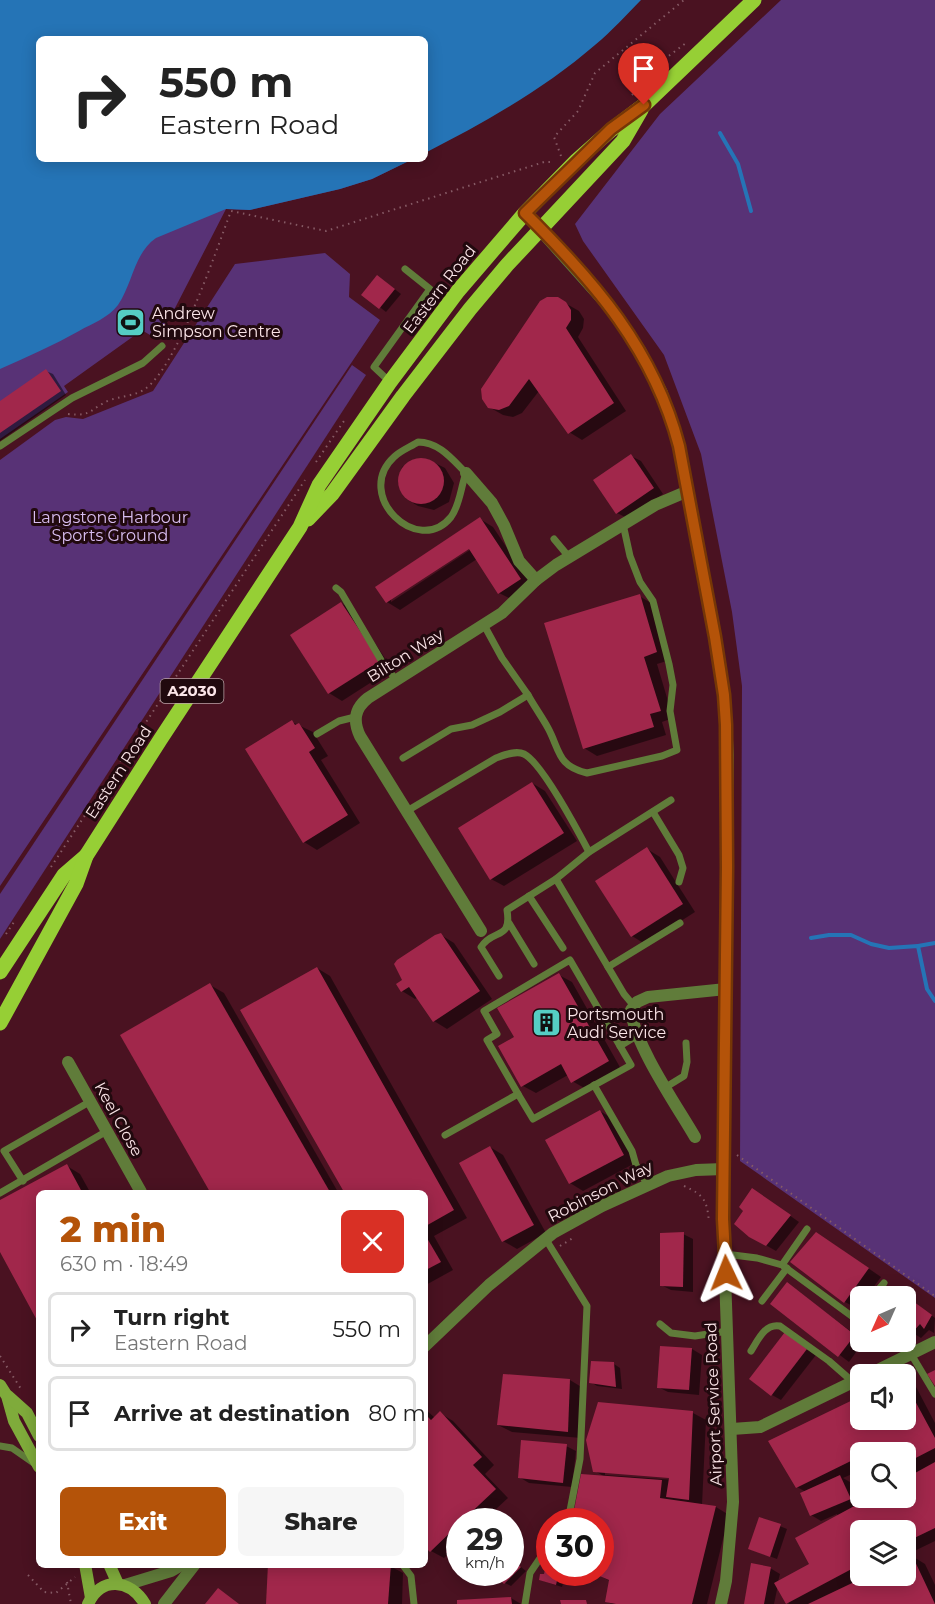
<!DOCTYPE html>
<meta charset="utf-8">
<style>
body{margin:0;font-family:Montserrat,sans-serif;background:#f6f6f6;color:#222;height:100vh;display:flex;flex-direction:column;font-size:22px;white-space:nowrap}
*{box-sizing:border-box;margin:0}
p{font-size:20px;color:#767676}
.icon{flex:none;width:33px;height:33px;fill:none;stroke:currentColor;stroke-width:2;stroke-linecap:round;stroke-linejoin:round}
.map{position:relative;flex:1;overflow:hidden}
.details{position:absolute;left:36px;top:1190px;width:392px;height:378px;display:flex;flex-direction:column;background:#fff;border-radius:9px;box-shadow:0 3px 15px #0003}
.details>*{flex:none}
.banner{position:absolute;left:36px;top:36px;width:392px;height:126px;border-radius:9px;box-shadow:0 3px 15px #0003;background:#fff;color:#222;overflow:hidden}
.needle{width:39px;rotate:225deg}
.controls{position:absolute;left:850px;top:1286px;display:grid;gap:12px}
.controls a{display:grid;place-items:center;width:66px;height:66px;border-radius:9px;background:#fff;box-shadow:0 3px 15px #0003;font-size:30px}
.speed{position:absolute;left:446px;top:1508px;display:flex;gap:12px;font-size:30px;font-weight:700;text-align:center}
.speed>*{display:grid;place-content:center;width:78px;height:78px;border-radius:50%;background:#fff;box-shadow:0 3px 15px #0003;line-height:1}
.speed small{font-size:15px;font-weight:400}
.speed .limit{border:9px solid #d22;background:#fff;color:#111}
.pin{position:absolute;display:grid;place-items:center;width:51px;height:51px;color:#fff;margin:-62px -26px;border-radius:50% 50% 50% 0;rotate:-45deg;box-shadow:0 0 6px #0007}
.pin .icon{rotate:45deg}
.me{position:absolute;width:66px;margin:-33px;rotate:358deg;stroke-linejoin:round;filter:drop-shadow(0 0 4px #0008)}
.turn{display:flex;align-items:center;gap:21px;height:126px;padding:0 24px;font-size:27px}
.turn .icon{width:78px;height:78px;stroke-width:2.5}
.turn b{display:block;font-size:42px;line-height:51px}
.round{display:grid;place-items:center;flex:none;width:63px;height:63px;border-radius:9px;background:#f6f6f6}
.headline{display:flex;align-items:center;justify-content:space-between;height:102px;padding:0 24px}
h1{font-size:36px;font-weight:800;line-height:45px;color:#b45309}
.action{display:flex;gap:12px;margin-top:auto;padding:12px 24px}
.action a{flex:1;height:69px;border-radius:9px;background:#b45309;color:#fff;font-size:24px;font-weight:800;line-height:69px;text-align:center}
.action a+a{background:#f6f6f6;color:#222}
ul{padding:0;list-style:none}
li{display:flex;align-items:center;gap:18px;height:75px;margin:0 12px 9px;padding:0 12px;border:3px solid #e0e0e0;border-radius:9px}
li div{flex:1}
li b{display:block;font-size:22px}
li em{font-style:normal}
.map>svg:first-child{display:block}
.green{fill:#583276}
.water{fill:#2574b6}
.shadow{fill:#0007;fill-rule:evenodd}
.lines{fill:none;stroke-linecap:round;stroke-linejoin:round}
.stream{stroke:#2574b6;stroke-width:4}
.building{fill:#a1274b}
.path{stroke:#865a65;stroke-width:2;stroke-dasharray:1.5 4.5;stroke-linecap:butt}
.lane{stroke:#607c3a;stroke-width:7}
.street{stroke:#607c3a;stroke-width:12}
.secondary{stroke:#7fab3b;stroke-width:12}
.primary{stroke:#96cf35;stroke-width:15}
.route-casing{stroke:#753606;stroke-width:15}
.route{stroke:#b45309;stroke-width:10}
.labels{text-anchor:middle;stroke-width:6;stroke-linejoin:round;paint-order:stroke}
.shield{fill:#21090e;stroke:#baa3a7;stroke-width:1.5}
.shield-label{font-size:15px;font-weight:bold;fill:#fbe5e8}
.street-label{font-size:16px;fill:#fbe5e8;stroke:#21090e}
.poi-label{font-size:16px;fill:#fbe5e8;stroke:#21090e;text-anchor:start}
.park-label{font-size:16px;fill:#d9bef1;stroke:#21090e}
</style>
<div class="map">
<svg width="935" height="1604" viewBox="0 0 935 1604">
<rect width="100%" height="100%" fill="#4a1221"/>
<g class="green">
<polygon points="0,0 39,39 39,159 413,159 372,179 340,189 250,210 226,209 174,310 155,338 140,329 138,333 64,386 68,392 0,439"/>
<polygon points="781,0 935,0 935,1298 740,1161 742,686 732,612 701,454 664,355 583,241 575,224 660,114"/>
<polygon points="325,253 350,274 349,297 380,320 0,886 0,460 55,420 66,417 83,419 153,391 235,264"/>
<polygon points="352,365 366,375 0,939 0,894"/>
</g>
<path class="water" d="M0,0H641C626,15 612,31 595,45C544,89 484,123 425,153L424,39H39V159H413L372,179L340,189L250,210L226,209L156,238C134,253 133,283 118,305C108,318 93,323 79,331C54,345 27,357 0,369Z"/>
<g class="shadow">
<polygon points="383,280 401,294 386,312 363,294"/>
<polygon points="565,303 579,311 584,319 583,328 578,337 626,411 582,440 569,432 539,391 522,413 513,417 503,415 489,407"/>
<polygon points="46,371 53,374 66,395 0,441 0,403"/>
<polygon points="631,456 641,461 663,494 627,518 617,513"/>
<polygon points="415,459 435,463 445,468 454,483 449,502 434,510 418,506 408,500 398,483 402,467"/>
<path d="M480,519L493,527L533,587L513,600L499,593L477,559L400,610L387,602L377,587ZM474,543L476,546L391,602V598Z"/>
<polygon points="639,596 653,604 670,660 657,664 673,718 662,722 666,735 597,756 584,748"/>
<polygon points="341,603 354,611 392,669 342,701 329,693"/>
<polygon points="292,722 313,732 328,756 321,760 360,823 317,850 304,842"/>
<polygon points="532,783 545,791 577,841 504,886 491,879"/>
<polygon points="647,849 660,857 695,912 645,944 632,936"/>
<polygon points="441,935 454,943 492,999 447,1029 434,1021 418,997 415,999 402,991 398,984 404,980"/>
<polygon points="317,968 330,976 467,1218 434,1236 453,1270 424,1286 424,1192 345,1192 242,1010"/>
<polygon points="559,975 572,982 621,1069 586,1089 572,1081 568,1075 536,1093 523,1086 516,1038"/>
<polygon points="210,985 224,993 338,1192 212,1192 122,1035"/>
<polygon points="600,1111 613,1119 637,1162 583,1191 570,1183"/>
<polygon points="490,1147 503,1155 546,1233 517,1249 503,1241"/>
<polygon points="67,1166 80,1174 90,1192 39,1192 39,1321 0,1249 0,1202"/>
<polygon points="762,1196 799,1222 776,1251 750,1236 745,1210"/>
<polygon points="683,1234 693,1239 693,1292 671,1290 661,1285"/>
<polygon points="829,1241 881,1277 867,1296 861,1296 861,1305 858,1309 845,1302 793,1261"/>
<polygon points="787,1284 864,1341 849,1362 772,1304"/>
<polygon points="906,1296 935,1318 934,1333 929,1330 921,1338 913,1333 906,1342 904,1341 906,1341"/>
<polygon points="795,1340 816,1355 781,1400 772,1395"/>
<polygon points="692,1349 702,1355 699,1395 668,1392 658,1387"/>
<polygon points="614,1364 620,1368 622,1389 597,1386 591,1382"/>
<polygon points="570,1380 583,1388 581,1438 512,1432 498,1425"/>
<path d="M906,1380L915,1385L935,1423V1541L906,1555V1530H861V1575H906V1559L912,1556L925,1564L935,1585V1604H789L778,1585L774,1604H745L770,1568L780,1574L778,1582L811,1565L838,1516L837,1514L821,1521L811,1515L806,1492L797,1487L861,1397V1419H906ZM861,1452H906V1476L914,1473L915,1475L906,1480V1497H874L860,1505L850,1482L843,1478L861,1470Z"/>
<polygon points="424,1408 435,1418 440,1413 453,1421 494,1465 485,1474 508,1498 483,1521 459,1521 459,1564 449,1553 444,1558 431,1551 424,1544"/>
<path d="M693,1413L706,1420L702,1505L716,1507L729,1515L707,1604H612L606,1601L610,1581L592,1572H600V1521H574L605,1477L595,1471ZM605,1472L676,1477V1480L605,1475Z"/>
<polygon points="566,1446 576,1451 572,1487 529,1483 519,1477"/>
<polygon points="760,1518 787,1529 777,1559 750,1549"/>
<polygon points="511,1559 526,1571 511,1586 505,1583 498,1572 510,1572"/>
<polygon points="549,1561 549,1572 566,1572 562,1587 540,1580 545,1576"/>
<polygon points="390,1566 403,1573 402,1604 268,1604"/>
<polygon points="511,1598 521,1604 459,1604"/>
</g>
<g class="lines">
<g class="stream">
<polyline points="720,133 738,164 751,211"/>
<polyline points="811,938 829,935 851,935 871,944 889,948 918,946 927,989 935,1001"/>
<polyline points="918,946 935,943"/>
</g>
</g>
<g class="building">
<polygon points="377,275 395,289 379,309 361,295"/>
<polygon points="547,297 558,297 566,302 571,310 571,320 566,328 614,403 568,434 529,379 509,406 499,410 488,408 482,399 481,389 540,301"/>
<polygon points="46,369 61,391 0,433 0,401"/>
<polygon points="631,454 654,488 616,514 593,480"/>
<circle cx="421" cy="481" r="23"/>
<polygon points="480,517 521,579 498,594 469,549 386,603 375,587"/>
<polygon points="640,594 657,652 644,657 661,711 650,714 654,727 583,749 544,623"/>
<polygon points="341,602 380,661 328,694 290,635"/>
<polygon points="292,720 295,725 299,723 315,748 309,752 348,815 303,843 245,749"/>
<polygon points="532,782 564,833 490,880 458,828"/>
<polygon points="647,847 683,904 631,937 595,881"/>
<polygon points="441,933 480,991 433,1022 409,987 401,992 396,984 402,980 394,964 397,960 435,935"/>
<polygon points="317,967 454,1210 424,1227 424,1192 344,1192 240,1010"/>
<polygon points="559,973 609,1061 571,1083 561,1064 521,1087 498,1046 514,1037 497,1008"/>
<polygon points="210,983 330,1192 210,1192 120,1035"/>
<polygon points="600,1110 624,1155 569,1184 545,1140"/>
<polygon points="490,1146 534,1225 502,1242 459,1163"/>
<polygon points="67,1164 82,1192 39,1192 39,1324 0,1252 0,1200"/>
<polygon points="752,1188 791,1215 766,1246 749,1237 734,1224 743,1211 739,1207"/>
<polygon points="684,1232 683,1287 660,1286 660,1233"/>
<polygon points="816,1232 869,1268 844,1303 790,1262"/>
<polygon points="424,1233 441,1262 424,1271"/>
<polygon points="787,1282 855,1335 838,1357 770,1304"/>
<polygon points="894,1287 906,1296 887,1296"/>
<polygon points="906,1296 932,1315 924,1329 920,1324 911,1334 906,1328"/>
<polygon points="785,1332 807,1349 771,1396 749,1379"/>
<polygon points="660,1346 692,1348 689,1390 657,1388"/>
<polygon points="591,1361 614,1362 616,1387 589,1383"/>
<polygon points="935,1370 935,1386 927,1374"/>
<polygon points="503,1374 570,1379 568,1432 497,1425"/>
<polygon points="906,1384 935,1438 935,1448 906,1463 906,1452 861,1452 861,1468 857,1458 796,1488 768,1441 861,1396 861,1419 906,1419"/>
<polygon points="598,1402 693,1411 689,1500 666,1497 669,1478 593,1472 586,1440"/>
<polygon points="440,1411 482,1457 473,1465 496,1489 462,1521 459,1521 459,1524 430,1552 424,1546 424,1413 431,1420"/>
<polygon points="521,1440 567,1444 563,1483 518,1478"/>
<polygon points="935,1462 935,1528 906,1542 906,1530 861,1530 861,1564 786,1604 774,1583 809,1564 795,1538 871,1497 906,1497 906,1478"/>
<polygon points="581,1474 662,1480 660,1498 716,1506 692,1604 616,1604 605,1602 609,1580 590,1572 600,1572 600,1521 572,1521"/>
<polygon points="840,1475 851,1499 810,1516 800,1493"/>
<polygon points="759,1517 781,1524 770,1557 748,1549"/>
<polygon points="459,1540 459,1566 446,1552"/>
<polygon points="912,1555 935,1604 808,1604 869,1575 906,1575 906,1557"/>
<polygon points="548,1556 549,1572 559,1572 556,1585 539,1580 540,1574 544,1574"/>
<polygon points="510,1557 521,1567 504,1584 494,1574 496,1572 510,1572"/>
<polygon points="751,1563 771,1567 764,1604 744,1604"/>
<polygon points="268,1564 391,1564 388,1604 266,1604"/>
<polygon points="218,1588 239,1604 205,1604"/>
<polygon points="511,1597 512,1604 457,1604 457,1600"/>
<polygon points="560,1600 586,1600 587,1604 561,1604"/>
</g>
<g class="lines">
<g class="path">
<polyline points="632,95 666,58 686,43"/>
<polyline points="561,156 554,137 578,111 595,73 684,0"/>
<path d="M68,414C93,417 90,408 110,400C121,396 135,396 145,389C177,367 216,251 231,211L326,231L544,162H554"/>
<polyline points="316,462 346,418"/>
<polyline points="51,867 305,480"/>
<polyline points="6,934 16,919"/>
<polyline points="737,1155 935,1296"/>
<path d="M684,1186C704,1195 707,1200 709,1222"/>
<polyline points="560,1246 573,1238"/>
<polyline points="0,1356 21,1389"/>
<polyline points="28,1575 44,1592 56,1593 75,1577"/>
<polyline points="67,1582 71,1604"/>
</g>
<g class="lane">
<polyline points="390,382 374,367 430,289 405,269"/>
<path d="M418,442C439,442 452,459 466,473C461,486 460,505 451,517C418,558 353,495 394,457C400,451 410,447 418,442Z"/>
<polyline points="0,446 72,398 143,363 162,346"/>
<polyline points="554,539 569,557"/>
<polyline points="336,588 341,592 381,660 396,680"/>
<path d="M528,695C534,706 542,717 548,728C560,750 557,766 587,773L662,756L677,750L670,711L673,685L669,664L653,601L640,582L630,556L623,524"/>
<polyline points="317,734 339,721 355,717"/>
<polyline points="403,758 451,729 472,725 500,712 528,695 502,658 484,625"/>
<path d="M407,811L496,758C504,755 516,750 524,754C542,763 579,833 589,852"/>
<polyline points="653,812 679,855 683,868 679,882"/>
<polyline points="556,879 589,852 671,800"/>
<polyline points="529,896 563,948"/>
<polyline points="509,923 534,964"/>
<polyline points="608,967 680,923"/>
<path d="M499,976L481,947C493,928 512,941 507,910L556,879L624,994L634,1006"/>
<polyline points="594,1085 632,1151 636,1165 647,1184"/>
<polyline points="666,1087 684,1076 687,1062 686,1043"/>
<polyline points="518,1094 487,1040 497,1034 484,1011 570,960 620,1046"/>
<polyline points="445,1135 518,1094 533,1119 631,1065 620,1046 638,1035"/>
<polyline points="23,1181 4,1151 91,1101"/>
<polyline points="0,1193 107,1131"/>
<polyline points="545,1238 587,1306 580,1459 568,1521"/>
<polyline points="725,1254 757,1258 782,1265 861,1323"/>
<polyline points="782,1265 807,1229"/>
<polyline points="873,1296 884,1283"/>
<polyline points="762,1301 787,1268"/>
<polyline points="660,1324 671,1333 695,1336 728,1331"/>
<path d="M751,1351C758,1340 765,1323 780,1326L829,1361L853,1382"/>
<polyline points="911,1354 935,1394"/>
<polyline points="0,1446 12,1448 35,1464"/>
<polyline points="402,1564 411,1576 414,1604"/>
<polyline points="525,1604 530,1573 549,1545"/>
</g>
<g class="street">
<polyline points="525,213 611,309 641,352 662,393 679,446 720,668 724,695 728,755 723,1219 733,1502 726,1581 721,1604"/>
<polyline points="466,473 492,503 504,525 519,561 536,580"/>
<path d="M481,931L360,736C353,721 354,709 368,698L502,613L536,580L556,565L655,505L688,491"/>
<polyline points="68,1062 141,1192"/>
<path d="M695,1137C677,1106 634,1044 631,1010L637,1002L648,997L726,989"/>
<polyline points="424,1347 489,1285 553,1233 602,1206 668,1176 696,1170 724,1169"/>
<polyline points="870,1374 935,1342"/>
<polyline points="732,1429 760,1427 861,1378"/>
<polyline points="125,1585 171,1571 183,1564"/>
<polyline points="164,1604 195,1564"/>
</g>
<g class="secondary">
<polyline points="0,1385 7,1396 14,1421 39,1467"/>
<polyline points="8,1396 27,1413 39,1436"/>
<polyline points="85,1564 91,1598"/>
<polyline points="109,1564 118,1584"/>
<path d="M88,1604C101,1576 130,1579 145,1604"/>
</g>
<g class="primary">
<polyline points="308,519 332,494 403,396 470,309 507,265 623,141 641,110"/>
<polyline points="0,972 64,875 86,856"/>
<polyline points="0,1023 76,884 86,856 160,740 300,527 319,485 390,382 458,291 525,213 577,160 611,130 644,105 754,0"/>
</g>
</g>
<g class="lines">
<defs>
<path id="route" d="M644,105L611,129L525,213C594,281 654,350 679,446L715,637L724,695L726,725L727,867L723,1219L726,1273"/>
</defs>
<use href="#route" class="route-casing"/>
<use href="#route" class="route"/>
</g>
<defs>
<symbol id="stadium-square" viewBox="-11 -11 22 22"><rect x="-9" y="-9" width="18" height="18" rx="4" fill="#55cec4" stroke="#21090e"/><path d="M0-5a6.5 5 0 1 0 0 10a6.5 5 0 1 0 0-10ZM-3.5-1.8h7v3.6h-7Z" fill="#111"/></symbol>
<symbol id="building-square" viewBox="-11 -11 22 22"><rect x="-9" y="-9" width="18" height="18" rx="4" fill="#55cec4" stroke="#21090e"/><path d="M-4-6H4V6H1V3H-1V6H-4ZM-2.5-4.3h1.7v1.8h-1.7ZM.8-4.3h1.7v1.8H.8ZM-2.5-1h1.7V.8h-1.7ZM.8-1h1.7V.8H.8Z" fill="#111"/></symbol>
</defs>
<g fill-rule="evenodd">
<use href="#stadium-square" x="114" y="306" width="33" height="33"/>
<use href="#building-square" x="530" y="1006" width="33" height="33"/>
</g>
<g class="labels">
<rect class="shield" x="160.5" y="679" width="63" height="24" rx="4.5"/>
<g class="shield-label">
<text x="192" y="696">A2030</text>
</g>
<g class="street-label">
<text transform="translate(439 289) rotate(-52)" y="6">Eastern Road</text>
<text transform="translate(405 655) rotate(-32)" y="6">Bilton Way</text>
<text transform="translate(118 772) rotate(-57)" y="6">Eastern Road</text>
<text transform="translate(119 1119) rotate(61)" y="6">Keel Close</text>
<text transform="translate(600 1191) rotate(-27)" y="6">Robinson Way</text>
<text transform="translate(713 1404) rotate(-92)" y="6">Airport Service Road</text>
</g>
<g class="poi-label">
<text x="152" y="319">Andrew<tspan x="152" dy="18">Simpson Centre</tspan></text>
<text x="567" y="1020">Portsmouth<tspan x="567" dy="18">Audi Service</tspan></text>
</g>
<g class="park-label">
<text x="110" y="523">Langstone Harbour<tspan x="110" dy="18">Sports Ground</tspan></text>
</g>
</g>
</svg>
<div class="controls">
<a><svg class="needle" viewBox="-14 -14 28 28"><path d="M0-13l5 13h-10z" fill="#e53935"/><path d="M0 13l5-13h-10z" fill="#767676"/></svg></a>
<a><svg class="icon" aria-label="sound" viewBox="0 0 24 24"><path d="M4 9h4l5-4v14l-5-4H4zM17 9q2 3 0 6"/></svg></a>
<a><svg class="icon" aria-label="search" viewBox="0 0 24 24"><circle cx="10" cy="10" r="6"/><path d="M15 15l6 6"/></svg></a>
<a><svg class="icon" aria-label="layers" viewBox="0 0 24 24"><path d="M12 4l9 5-9 5-9-5zM3 14l9 5 9-5"/></svg></a>
</div>
<div class="speed"><div>29<small>km/h</small></div><div class="limit">30</div></div>
<div class="pin" style="left:644px;top:105px;background:#d93025"><svg class="icon" aria-label="arrive" viewBox="0 0 24 24"><path d="M6 21V4h12l-3 4 3 4H6"/></svg></div>
<svg class="me" style="left:726px;top:1273px" viewBox="-20 -20 40 40"><path d="M0-17L14 15 0 8-14 15z" fill="#b45309" stroke="#fff" stroke-width="4"/></svg>
<div class="banner">
<div class="turn"><svg class="icon" aria-label="right" viewBox="0 0 24 24"><path d="M7 20v-9h11M14 6l5 5-5 5"/></svg><div><b>550 m</b>Eastern Road</div></div>
</div>
<section class="details">
<div class="headline"><div><h1>2 min</h1><p>630 m · 18:49</p></div><a class="round" style="background:#d93025;color:#fff"><svg class="icon" aria-label="close" viewBox="0 0 24 24"><path d="M6 6l12 12M18 6L6 18"/></svg></a></div>
<ul>
<li><svg class="icon" aria-label="right" viewBox="0 0 24 24"><path d="M7 20v-9h11M14 6l5 5-5 5"/></svg><div><b>Turn right</b><p>Eastern Road</p></div><em>550 m</em></li>
<li><svg class="icon" aria-label="arrive" viewBox="0 0 24 24"><path d="M6 21V4h12l-3 4 3 4H6"/></svg><div><b>Arrive at destination</b></div><em>80 m</em></li>
</ul>
<div class="action"><a>Exit</a><a>Share</a></div>
</section>
</div>
